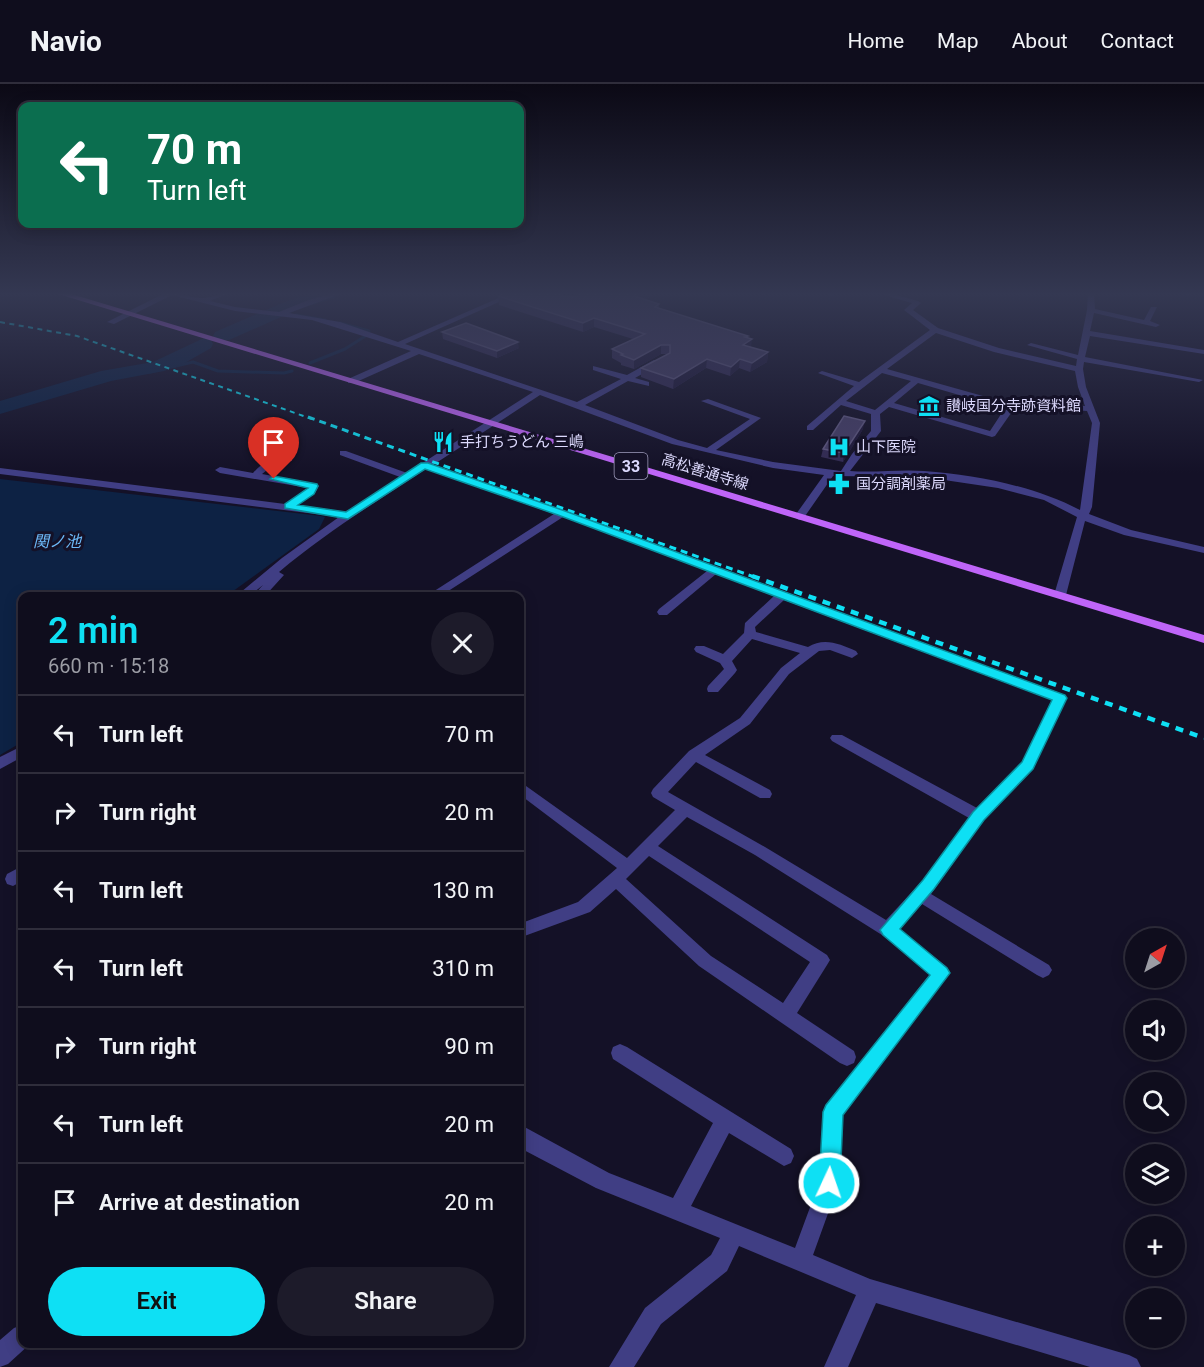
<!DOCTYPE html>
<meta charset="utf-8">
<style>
body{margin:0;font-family:Roboto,"Noto Sans JP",sans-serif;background:#1d1b2a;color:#f1f3f6;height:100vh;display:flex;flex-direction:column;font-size:22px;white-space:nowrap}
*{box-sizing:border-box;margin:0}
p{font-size:20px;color:#9b9ca4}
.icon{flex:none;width:33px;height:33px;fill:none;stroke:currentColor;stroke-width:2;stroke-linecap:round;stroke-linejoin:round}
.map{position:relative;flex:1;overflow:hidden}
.side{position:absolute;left:18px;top:508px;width:506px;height:756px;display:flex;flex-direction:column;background:#0f0d1d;border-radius:12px;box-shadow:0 3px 15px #0003,0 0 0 2px #2f2d3b}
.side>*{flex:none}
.hud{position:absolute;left:18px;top:18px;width:506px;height:126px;border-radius:12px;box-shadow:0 3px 15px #0003,0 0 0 2px #2f2d3b;background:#0b6e4f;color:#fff;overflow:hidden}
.needle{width:39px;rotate:39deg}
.tools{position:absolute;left:1125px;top:844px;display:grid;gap:12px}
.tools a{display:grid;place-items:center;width:60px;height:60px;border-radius:50%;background:#0f0d1d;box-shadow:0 3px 15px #0003,0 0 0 2px #2f2d3b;font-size:30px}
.pin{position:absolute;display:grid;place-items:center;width:51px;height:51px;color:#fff;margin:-62px -26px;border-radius:50% 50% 50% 0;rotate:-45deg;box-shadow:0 0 6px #0007}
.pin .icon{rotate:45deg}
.me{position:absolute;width:66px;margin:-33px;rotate:3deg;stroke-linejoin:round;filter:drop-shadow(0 0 4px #0008)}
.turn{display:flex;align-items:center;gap:21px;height:126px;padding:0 30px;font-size:27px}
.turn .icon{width:78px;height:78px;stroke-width:2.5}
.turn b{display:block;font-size:42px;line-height:51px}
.round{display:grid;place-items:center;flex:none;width:63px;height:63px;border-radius:32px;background:#1d1b2a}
.overview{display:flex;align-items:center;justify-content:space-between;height:102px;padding:0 30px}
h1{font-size:36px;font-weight:600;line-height:45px;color:#0ee0f4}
.primary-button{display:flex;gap:12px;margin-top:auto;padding:12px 30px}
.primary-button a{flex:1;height:69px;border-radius:36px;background:#0ee0f4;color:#111;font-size:24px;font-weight:600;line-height:69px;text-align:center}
.primary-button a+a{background:#1d1b2a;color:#f1f3f6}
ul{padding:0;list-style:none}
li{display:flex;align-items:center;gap:18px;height:78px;padding:0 30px;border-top:2px solid #2f2d3b}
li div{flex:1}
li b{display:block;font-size:22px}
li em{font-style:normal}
header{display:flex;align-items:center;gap:36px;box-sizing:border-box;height:84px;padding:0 30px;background:#0f0d1d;border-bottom:2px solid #2f2d3b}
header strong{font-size:28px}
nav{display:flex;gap:33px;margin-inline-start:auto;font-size:21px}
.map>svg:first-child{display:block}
.water{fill:#0d2244}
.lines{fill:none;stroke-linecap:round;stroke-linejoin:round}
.stream{stroke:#0d2244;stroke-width:3}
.river{fill:#0d2244;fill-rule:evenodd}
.street{fill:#403e84;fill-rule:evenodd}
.primary{fill:#bf65f8;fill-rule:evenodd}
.rail-far2{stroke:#0ee0f4;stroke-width:2;stroke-dasharray:5 4.5;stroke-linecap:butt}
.rail-far1{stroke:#0ee0f4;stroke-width:3;stroke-dasharray:7 5;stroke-linecap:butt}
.rail{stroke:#0ee0f4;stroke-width:4.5;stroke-dasharray:8 7;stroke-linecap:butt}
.wall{fill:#332b54}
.shaded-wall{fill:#1f193a}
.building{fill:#453e66;stroke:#5d567e;stroke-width:1.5}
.route{fill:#0ee0f4;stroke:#09929f;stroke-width:1.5}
.labels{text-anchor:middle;stroke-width:6;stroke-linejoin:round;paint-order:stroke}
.far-poi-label{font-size:15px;fill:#dcd9fd;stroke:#141127;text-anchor:start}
.far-street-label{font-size:15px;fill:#dcd9fd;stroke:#141127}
.shield{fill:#141127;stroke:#a09dbd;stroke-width:1.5}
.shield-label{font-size:16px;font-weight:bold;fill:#dcd9fd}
.far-water-label{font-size:16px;font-style:italic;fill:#6cb9f8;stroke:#141127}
</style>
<header>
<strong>Navio</strong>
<nav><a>Home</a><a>Map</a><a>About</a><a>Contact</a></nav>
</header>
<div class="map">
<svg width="1204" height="1283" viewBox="0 0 1204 1283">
<rect width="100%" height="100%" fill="#141127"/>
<polygon class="water" points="0,395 321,432 325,433 319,445 225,513 22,513 22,658 0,671"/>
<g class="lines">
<g class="stream">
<polyline points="296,231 325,236"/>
<polyline points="340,239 369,247"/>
<polyline points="310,279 345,265 367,251"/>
<polyline points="97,294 150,288 193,278 218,287 284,289 292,287"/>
</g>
<g class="river">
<polygon points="314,209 340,209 338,213 299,225 229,256 215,256 213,252 215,248 287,217"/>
<polygon points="204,254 211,256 213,260 211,264 183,280 164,287 111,297 0,330 0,317 101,287 153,278"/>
</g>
<g class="street">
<path d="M165,209C178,209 188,213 200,214C209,215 219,209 229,209L210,217L235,223L279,228L306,217L332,209H343L289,229L340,238L398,258L510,209H519L405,260L577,318L621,295L593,286V282L627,291L654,276H660V280L635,294L649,298V302L628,297L585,321L678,356L707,364L750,335L701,317L708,315L761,334L716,366L773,378L841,387L852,370L871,347V330L841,321L813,346H807V342L854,302L818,289L822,287L859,298L930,246L904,226L912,219L877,209H889L918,217L921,219L913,226L938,244L999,264L1076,282L1077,275L1027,261L1031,259L1078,271L1087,226L1088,209H1094L1095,225L1144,236L1151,223H1157L1150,237L1160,241L1156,243L1094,229L1090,247L1204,266V270L1090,252L1085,273L1203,296L1199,298L1084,278L1083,285L1086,303L1100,339L1092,423L1089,430L1131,446L1204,463V469L1124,451L1085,437L1066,511L1060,514L1054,511L1077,433L1044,416L998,404L924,393L833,392L803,435L799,436L794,433L824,391L773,384L672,360L540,311L433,381L566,427L1065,611L1067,614L1033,685L984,736L931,810L1049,881L1052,886L1049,891L1043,894L1037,891L922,820L899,845L947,883L950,889L843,1031L839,1099L813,1171L870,1195L1129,1271L1137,1275L1141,1283H1090L876,1219L848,1283H824L856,1211L739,1162L727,1187L661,1240L634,1283H609L645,1224L711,1171L720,1154L596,1104L520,1064L519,1040L609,1089L673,1114L713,1039L613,975L611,969L613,963L620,960L627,963L791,1065L794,1072L791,1079L784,1082L729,1049L691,1122L795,1164L819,1099L823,1028L826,1021L930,890L882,851L755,771L687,733L658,762L827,871L830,876L827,881L797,929L854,967L856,973L854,979L847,982L840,979L699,882L616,805L590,828L519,854V840L578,818L617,784L519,710V697L627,774L675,726L653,713L651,709L653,705L689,667L740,634L781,584L800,569L752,555L732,577L737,586L735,589L718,608H708L707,605L708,602L724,585L720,579L696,568L694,565L696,562H704L723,570L744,549L745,539L774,512L716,490L667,531H659L657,528L659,525L707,487L563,433L439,513H425L554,430L426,385C376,418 325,449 279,488L284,491L264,513H252L263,501L248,513H235L282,474L339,433L0,390V384L285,420L308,404L220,389L215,386L220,383L253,389C264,377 275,370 292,373V377L277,378L262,390L317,400L319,402L315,409L297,421L346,428L400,393L340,371V367H346L407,389L533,308L419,270L354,299H348V295L411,267L312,236L235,227L172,211L114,240L107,238ZM936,249L994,268L1075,287L1078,303L1085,322L990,314L887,285ZM882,289L911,297L875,326L846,317ZM918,299L990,320L1007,321L990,347L894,319ZM1016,322L1087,327L1092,339L1080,426C1033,402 978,391 924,387C900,385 875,389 850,387L881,347L880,330L889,323L992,353L995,352ZM784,516L1052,616L1022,678L977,724L842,651H832L830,654L832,657L969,734L923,796L886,836L765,763L668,708L696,678L760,714H770L772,710L770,706L705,671L750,640L789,590L819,567L830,566L852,574L858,570L856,567C840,560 824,553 808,563L756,548L755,543ZM649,772L810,878L783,919L711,872L626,795Z"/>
<polygon points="836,209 831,212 828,210 828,209"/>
<polygon points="1174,209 1191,209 1188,211"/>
<polygon points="22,662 22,673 0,685 0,673"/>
<polygon points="22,782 22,797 13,802 7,800 5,795 7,790"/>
<polygon points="22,1241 22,1260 30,1260 8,1280 0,1283 0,1256 14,1244"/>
</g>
<polygon class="primary" points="55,209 68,209 1204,551 1204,559"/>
<polyline class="rail-far2" points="0,238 77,252 312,335"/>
<polyline class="rail-far1" points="308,333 757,494"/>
<polyline class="rail" points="752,492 1204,654"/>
</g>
<g class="wall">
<polygon points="582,209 658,209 645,215 659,220 659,224 747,254 751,263 768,268 767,278 750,288 739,284 730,292 706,284 673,305 641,293 641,284 667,270 661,270 634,285 621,281 621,279 612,274 612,265 633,255 594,243 583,248 499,221 498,212 573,213"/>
<polygon points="442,248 519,264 497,274 443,255"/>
<polygon points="863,345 843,378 821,373 823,365"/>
</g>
<g class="shaded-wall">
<polygon points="640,209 658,209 634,220 634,212"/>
<polygon points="594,234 594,243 583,248 583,239"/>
<polygon points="748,252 747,258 752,255 751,264 742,270 745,253"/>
<polygon points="518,258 519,264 497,274 497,267"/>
<polygon points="661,261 661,270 634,285 634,276"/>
<polygon points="768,268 767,278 750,288 752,279"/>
<polygon points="707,275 706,284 673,305 674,295"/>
<polygon points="740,275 739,284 730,292 731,283"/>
<polygon points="865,337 863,345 843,378 844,369"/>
</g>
<g class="building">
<polygon points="505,209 555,209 564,212 573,213 582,209 640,209 634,212 659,220 655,223 748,252 745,253 752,255 743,261 768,268 752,279 740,275 731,283 707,275 674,295 641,284 670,269 670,261 661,261 634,276 621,271 623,270 612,265 645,250 594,234 583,239 498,212"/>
<polygon points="466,239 518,258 497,267 442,248"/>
<polygon points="844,332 865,337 844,369 823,365"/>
</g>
<linearGradient id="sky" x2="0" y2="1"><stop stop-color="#0b0915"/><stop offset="0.54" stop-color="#343852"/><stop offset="1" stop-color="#343852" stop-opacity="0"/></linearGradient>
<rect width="1204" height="389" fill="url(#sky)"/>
<polygon class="route" points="421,379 428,379 565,427 1065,611 1067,614 1033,685 984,736 934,805 900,845 947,884 950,889 843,1031 840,1099 837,1106 829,1109 822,1106 819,1099 823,1028 826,1021 930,891 883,851 880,846 923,796 973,728 1022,678 1052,616 558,431 425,385 348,435 285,424 285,420 308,404 270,395 274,392 317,400 318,402 314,410 298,421 346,428"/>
<defs>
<symbol id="museum-bare" viewBox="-9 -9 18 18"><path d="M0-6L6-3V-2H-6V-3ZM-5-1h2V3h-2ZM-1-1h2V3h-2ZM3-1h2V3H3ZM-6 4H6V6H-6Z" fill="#0ee0f4" stroke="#141127" stroke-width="2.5" paint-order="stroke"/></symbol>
<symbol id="restaurant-bare" viewBox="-9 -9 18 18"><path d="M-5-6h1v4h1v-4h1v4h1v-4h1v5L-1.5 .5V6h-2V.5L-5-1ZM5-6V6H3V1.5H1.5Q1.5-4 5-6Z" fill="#0ee0f4" stroke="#141127" stroke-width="2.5" paint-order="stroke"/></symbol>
<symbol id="hospital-bare" viewBox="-9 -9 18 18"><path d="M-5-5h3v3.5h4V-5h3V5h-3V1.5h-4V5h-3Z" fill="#0ee0f4" stroke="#141127" stroke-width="2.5" paint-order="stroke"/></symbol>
<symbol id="pharmacy-bare" viewBox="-9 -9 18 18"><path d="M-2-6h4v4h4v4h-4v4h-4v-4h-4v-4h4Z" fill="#0ee0f4" stroke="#141127" stroke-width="2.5" paint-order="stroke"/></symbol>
</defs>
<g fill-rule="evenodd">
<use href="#museum-bare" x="914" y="307" width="30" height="30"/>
<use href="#restaurant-bare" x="428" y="343" width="30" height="30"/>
<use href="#hospital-bare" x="824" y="348" width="30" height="30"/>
<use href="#pharmacy-bare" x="824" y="385" width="30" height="30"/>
</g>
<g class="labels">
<g class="far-poi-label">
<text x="946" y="327">讃岐国分寺跡資料館</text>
<text x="460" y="363">手打ちうどん 三嶋</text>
<text x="856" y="368">山下医院</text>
<text x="856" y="405">国分調剤薬局</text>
</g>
<g class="far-street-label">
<text transform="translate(705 388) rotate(17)" y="5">高松善通寺線</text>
</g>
<rect class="shield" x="614.5" y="369" width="33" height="26" rx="4.5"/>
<g class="shield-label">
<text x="631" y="388">33</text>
</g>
<g class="far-water-label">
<text x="57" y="463">関ノ池</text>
</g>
</g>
</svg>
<div class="tools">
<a><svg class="needle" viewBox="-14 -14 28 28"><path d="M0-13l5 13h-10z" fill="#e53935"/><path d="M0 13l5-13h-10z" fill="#9b9ca4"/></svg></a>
<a><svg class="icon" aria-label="sound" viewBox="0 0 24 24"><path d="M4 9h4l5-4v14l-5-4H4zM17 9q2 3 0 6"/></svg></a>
<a><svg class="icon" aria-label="search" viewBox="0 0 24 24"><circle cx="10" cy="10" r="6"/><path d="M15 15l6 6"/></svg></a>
<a><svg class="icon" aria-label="layers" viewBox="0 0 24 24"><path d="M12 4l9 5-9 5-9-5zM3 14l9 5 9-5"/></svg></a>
<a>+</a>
<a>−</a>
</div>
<div class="pin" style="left:274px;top:395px;background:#d93025"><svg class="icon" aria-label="arrive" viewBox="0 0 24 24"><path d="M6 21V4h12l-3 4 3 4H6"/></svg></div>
<svg class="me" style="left:829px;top:1099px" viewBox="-20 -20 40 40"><circle r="17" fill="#0ee0f4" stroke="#fff" stroke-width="3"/><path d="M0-11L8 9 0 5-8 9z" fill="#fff"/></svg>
<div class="hud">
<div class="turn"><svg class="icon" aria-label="left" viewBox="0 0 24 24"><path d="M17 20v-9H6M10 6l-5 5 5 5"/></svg><div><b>70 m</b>Turn left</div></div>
</div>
<section class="side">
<div class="overview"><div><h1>2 min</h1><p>660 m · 15:18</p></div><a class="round"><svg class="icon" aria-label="close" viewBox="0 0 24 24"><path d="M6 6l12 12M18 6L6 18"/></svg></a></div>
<ul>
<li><svg class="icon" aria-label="left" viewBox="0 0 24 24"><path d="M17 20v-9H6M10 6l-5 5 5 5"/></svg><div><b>Turn left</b></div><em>70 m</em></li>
<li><svg class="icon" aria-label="right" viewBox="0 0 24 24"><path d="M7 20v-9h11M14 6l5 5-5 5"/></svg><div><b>Turn right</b></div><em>20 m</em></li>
<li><svg class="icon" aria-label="left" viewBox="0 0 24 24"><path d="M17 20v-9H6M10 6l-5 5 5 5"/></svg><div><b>Turn left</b></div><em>130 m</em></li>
<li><svg class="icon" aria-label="left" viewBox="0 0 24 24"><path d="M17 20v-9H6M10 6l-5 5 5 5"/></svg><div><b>Turn left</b></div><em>310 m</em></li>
<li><svg class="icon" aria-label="right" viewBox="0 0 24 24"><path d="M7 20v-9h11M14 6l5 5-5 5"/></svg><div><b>Turn right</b></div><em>90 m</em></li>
<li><svg class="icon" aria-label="left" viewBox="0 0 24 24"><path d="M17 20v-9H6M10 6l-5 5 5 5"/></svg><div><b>Turn left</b></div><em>20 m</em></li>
<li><svg class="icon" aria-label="arrive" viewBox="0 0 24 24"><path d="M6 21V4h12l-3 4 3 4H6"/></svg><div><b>Arrive at destination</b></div><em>20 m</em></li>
</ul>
<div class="primary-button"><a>Exit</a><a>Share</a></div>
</section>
</div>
